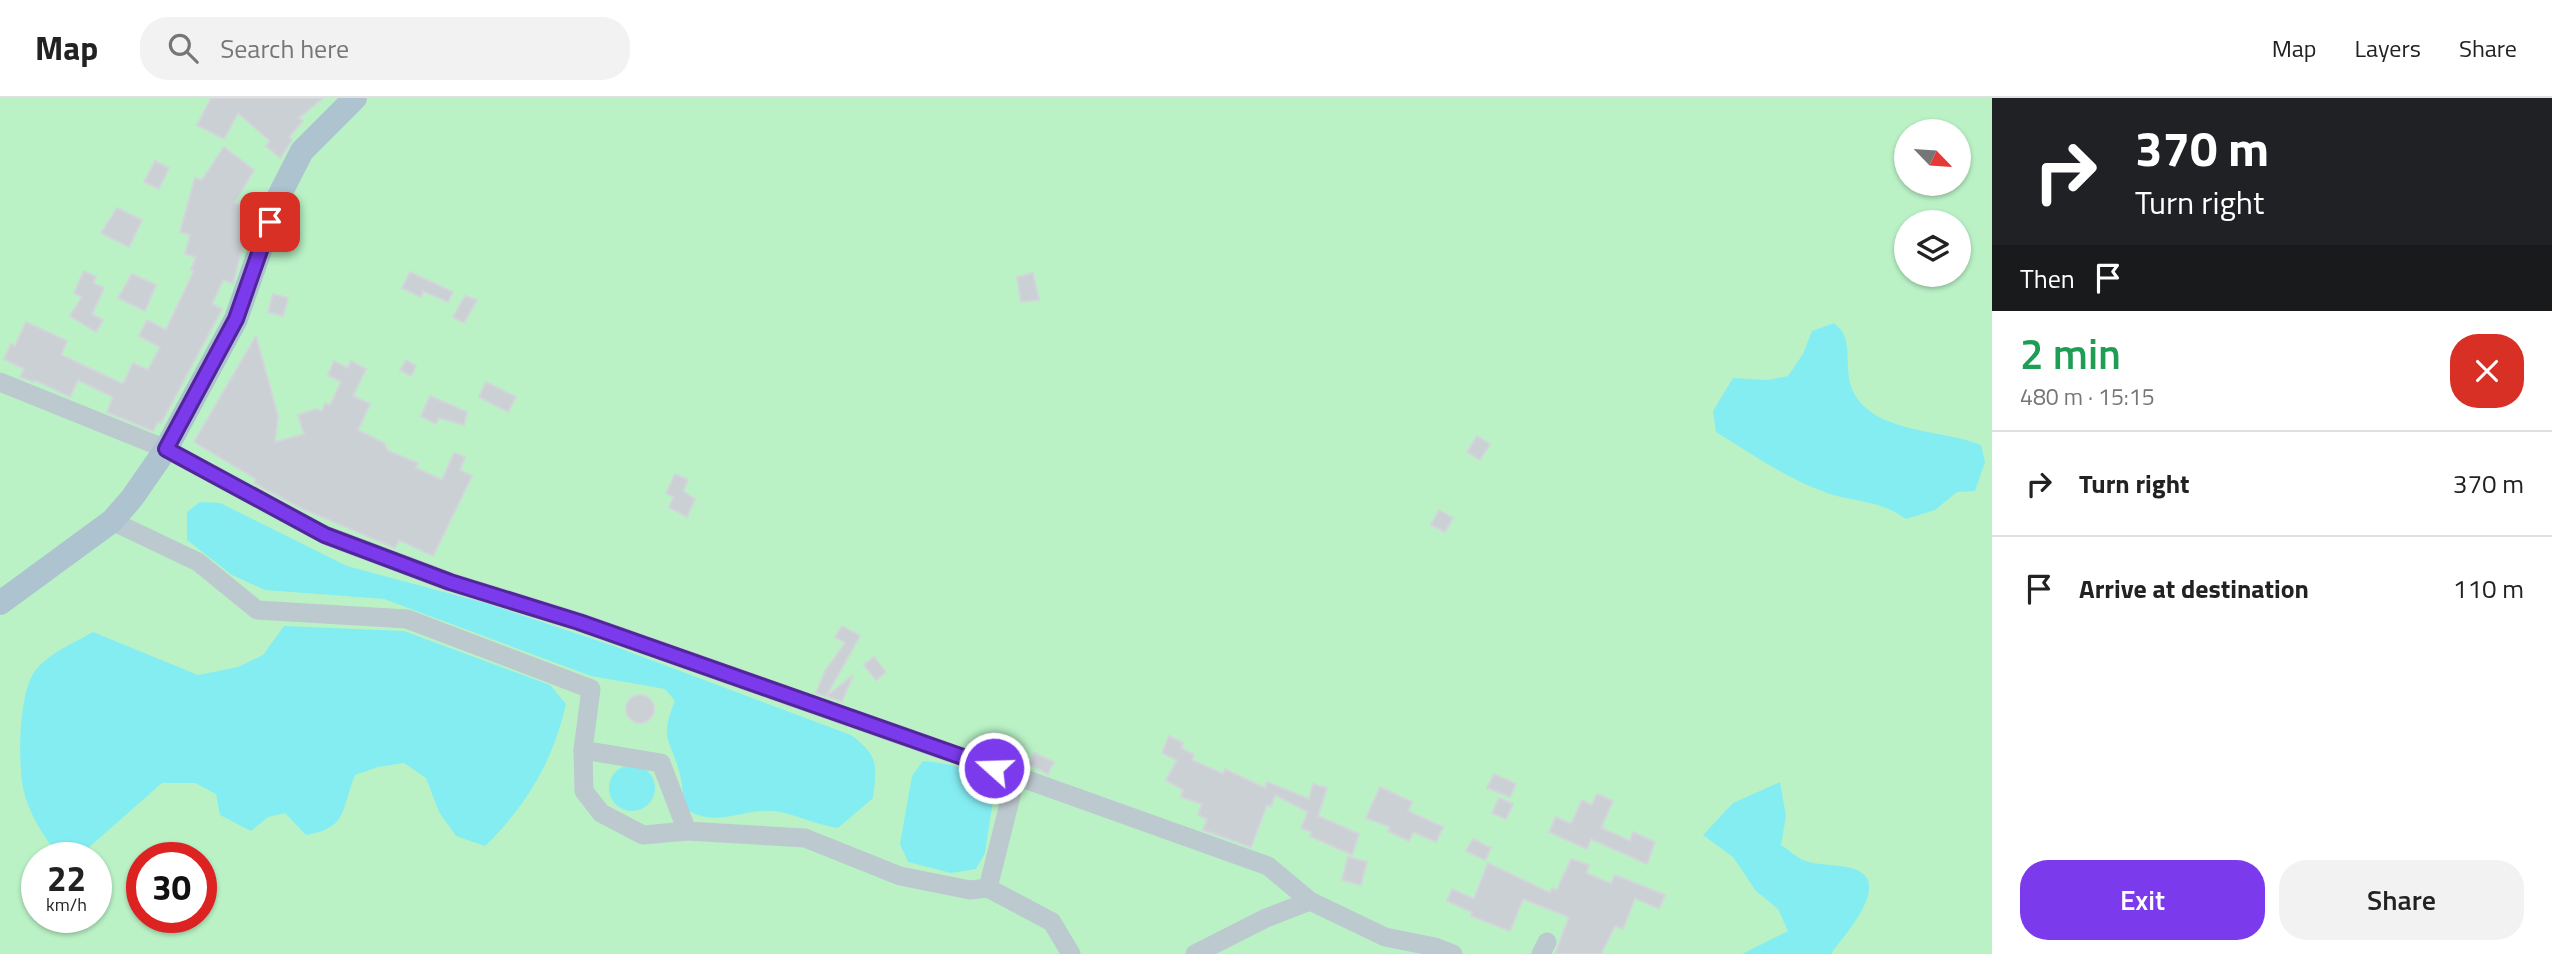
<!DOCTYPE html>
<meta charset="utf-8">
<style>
body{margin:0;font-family:"Titillium Web",sans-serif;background:#f2f2f2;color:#222;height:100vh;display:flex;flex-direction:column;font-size:26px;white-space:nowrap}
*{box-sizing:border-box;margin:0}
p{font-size:23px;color:#767676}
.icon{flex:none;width:38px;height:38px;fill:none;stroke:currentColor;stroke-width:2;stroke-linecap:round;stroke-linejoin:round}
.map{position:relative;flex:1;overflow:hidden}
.side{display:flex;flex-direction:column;background:#fff;width:560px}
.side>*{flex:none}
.top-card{background:#202124;color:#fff;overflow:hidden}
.needle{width:46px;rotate:115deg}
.tools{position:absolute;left:1894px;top:21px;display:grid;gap:14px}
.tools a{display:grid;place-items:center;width:77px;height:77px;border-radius:50%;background:#fff;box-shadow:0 2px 5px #0004;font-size:35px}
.speed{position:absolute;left:21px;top:744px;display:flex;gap:14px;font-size:35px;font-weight:700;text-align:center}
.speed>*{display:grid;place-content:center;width:91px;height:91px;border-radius:50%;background:#fff;box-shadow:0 2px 5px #0004;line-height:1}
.speed small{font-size:18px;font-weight:400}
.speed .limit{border:10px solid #d22;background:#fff;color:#111}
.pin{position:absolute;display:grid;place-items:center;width:60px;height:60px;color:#fff;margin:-30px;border-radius:14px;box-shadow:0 4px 10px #0006}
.me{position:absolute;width:77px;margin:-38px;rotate:290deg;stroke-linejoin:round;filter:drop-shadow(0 0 5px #0008)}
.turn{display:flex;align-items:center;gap:24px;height:147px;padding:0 28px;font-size:32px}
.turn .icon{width:91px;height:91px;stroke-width:2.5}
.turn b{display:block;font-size:49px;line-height:60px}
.then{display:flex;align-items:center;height:66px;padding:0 28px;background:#0003;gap:14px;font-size:26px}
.round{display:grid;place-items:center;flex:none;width:74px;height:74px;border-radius:28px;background:#f2f2f2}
.head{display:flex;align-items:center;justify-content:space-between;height:119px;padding:0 28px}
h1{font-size:42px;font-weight:600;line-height:52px;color:#1e9e55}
.cta{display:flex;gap:14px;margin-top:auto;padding:14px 28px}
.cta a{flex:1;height:80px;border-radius:28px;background:#7c3aed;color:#fff;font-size:28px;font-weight:600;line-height:80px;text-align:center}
.cta a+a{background:#f2f2f2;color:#222}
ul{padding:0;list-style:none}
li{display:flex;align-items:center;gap:21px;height:105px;padding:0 28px;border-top:2px solid #e0e0e0}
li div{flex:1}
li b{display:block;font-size:26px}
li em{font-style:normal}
header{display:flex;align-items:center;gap:42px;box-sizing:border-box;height:98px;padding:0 35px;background:#fff;border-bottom:2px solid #e0e0e0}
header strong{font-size:33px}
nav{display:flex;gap:38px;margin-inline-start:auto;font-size:24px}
.search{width:490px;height:63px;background:#f2f2f2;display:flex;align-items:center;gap:18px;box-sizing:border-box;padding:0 24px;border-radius:28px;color:#767676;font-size:26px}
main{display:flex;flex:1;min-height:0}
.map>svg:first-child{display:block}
.green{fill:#baf2c6;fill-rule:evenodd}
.water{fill:#84edf2}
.building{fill:#cbd0d4;stroke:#d2d6db;stroke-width:2}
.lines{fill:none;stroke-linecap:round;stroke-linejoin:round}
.minor{stroke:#bcc9cf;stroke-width:19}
.major{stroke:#adc4d0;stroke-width:24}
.route-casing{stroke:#51269a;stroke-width:18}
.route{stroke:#7c3aed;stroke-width:12}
</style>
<header>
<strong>Map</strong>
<div class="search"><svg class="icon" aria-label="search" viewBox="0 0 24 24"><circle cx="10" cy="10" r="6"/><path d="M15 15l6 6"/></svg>Search here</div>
<nav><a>Map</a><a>Layers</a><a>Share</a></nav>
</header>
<main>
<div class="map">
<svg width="1992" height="856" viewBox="0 0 1992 856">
<rect width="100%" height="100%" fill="#f2efef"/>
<path class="green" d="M0,0H1992V856H0ZM1906,33H1958V86H1906ZM1906,124H1958V177H1906ZM37,760H96V819H37ZM142,760H201V819H142Z"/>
<g class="water">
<path d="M1834,225C1837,228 1843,233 1844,237C1851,253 1844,276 1854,295C1874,335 1945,332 1981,347L1985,364L1975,393L1957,394L1935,412L1906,421C1878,402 1861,405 1830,396C1790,383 1752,356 1716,334L1713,313L1733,280L1768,282L1788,278L1803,256L1812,233Z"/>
<path d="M200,404L220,405L347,468L485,505L611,547L851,637C879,658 877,667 873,700L838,730C818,727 799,718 780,714C746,707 717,733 684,710C683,700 683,688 680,677C672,642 658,644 675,603L665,591L591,578L384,501L265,492L232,477L187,442V414Z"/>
<path d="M284,528L404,533L550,587L566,606C553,663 527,707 485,748L456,738L439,714L426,680L404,665L378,669L355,677C341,712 348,730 306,737L285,715L268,719L251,733L220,717L216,696L195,685H162L78,759H61C45,742 28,714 23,690C18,663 19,602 32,578C42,558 74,545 93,534L198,577L238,569L263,557Z"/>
<path d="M923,663C949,665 975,671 995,689L985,755L976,771L951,775L908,764L900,746L912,678Z"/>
<circle cx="632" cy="690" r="23"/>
<path d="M1780,684L1786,718L1781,747C1788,751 1796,759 1803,762C1818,768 1836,766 1851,770C1896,782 1845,836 1831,856H1742L1788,833L1778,811L1756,793L1733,759L1703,737L1733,705Z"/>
</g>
<g class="building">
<polygon points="211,0 323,0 299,20 303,23 289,39 292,42 280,60 266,48 270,43 238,15 224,41 197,27"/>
<polygon points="224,49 254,72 234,105 252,111 233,185 223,182 212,206 222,211 161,325 158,324 153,333 107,314 113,299 78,282 70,299 35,282 34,284 20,279 24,271 4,261 11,246 15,248 26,224 67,243 61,257 123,286 133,265 148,272 160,249 139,238 147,222 166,232 194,173 191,172 196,159 185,156 190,137 180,134 195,80 202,82"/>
<polygon points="155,63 169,70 159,91 144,84"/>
<polygon points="117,110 142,122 129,149 101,135"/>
<polygon points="84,173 96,179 93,185 104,190 92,216 103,222 96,234 70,218 82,199 74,195"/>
<polygon points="410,174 453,194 448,204 423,193 421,199 402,190"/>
<polygon points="1033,175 1039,202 1021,204 1017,179"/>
<polygon points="132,176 156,187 145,213 118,200"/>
<polygon points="273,196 288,200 283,218 268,214"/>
<polygon points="465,198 477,202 464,225 453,219"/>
<polygon points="256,238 278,318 275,344 304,336 298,317 316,311 322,313 325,305 330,307 341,284 328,277 334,263 348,270 351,263 366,271 353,298 370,306 358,332 384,345 388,353 418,365 416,370 442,382 454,355 465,359 460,372 472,378 433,458 399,442 395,450 303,411 254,385 256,381 194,344"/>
<polygon points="406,262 416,268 411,278 400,272"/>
<polygon points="486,284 516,299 508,314 479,299"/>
<polygon points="430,298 467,314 464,327 439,320 436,326 421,318"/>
<polygon points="1477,338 1490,346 1480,362 1467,354"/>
<polygon points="675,376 688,382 683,393 695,401 687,419 669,409 674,399 666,395"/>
<polygon points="1439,412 1453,420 1445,434 1431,427"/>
<polygon points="842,528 860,538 826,598 816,595 825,573 845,545 835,539"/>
<polygon points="874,559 886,574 876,582 864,567"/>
<polygon points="853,577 842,604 827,598"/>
<circle cx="640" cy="611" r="14"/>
<polygon points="1169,638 1183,645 1181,650 1194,657 1192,662 1223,676 1225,671 1265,690 1267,684 1309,701 1313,686 1327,690 1318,718 1359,736 1352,757 1310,738 1312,734 1301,730 1308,714 1275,697 1271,708 1267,707 1251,749 1203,732 1207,721 1198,717 1202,706 1181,699 1183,692 1166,682 1177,662 1162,655"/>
<polygon points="1034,655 1054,664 1048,676 1029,666"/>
<polygon points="1494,676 1516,686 1510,699 1487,690"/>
<polygon points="1380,689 1412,704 1408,713 1443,729 1436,744 1413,734 1409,743 1388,733 1390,729 1366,720"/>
<polygon points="1597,696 1613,703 1601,730 1630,743 1633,734 1655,744 1647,766 1591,741 1587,751 1549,734 1556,719 1571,726 1582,702 1592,707"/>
<polygon points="1499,700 1513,706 1506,721 1492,715"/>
<polygon points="1473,741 1491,750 1485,762 1466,753"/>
<polygon points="1348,759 1367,764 1361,787 1342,782"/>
<polygon points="1571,761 1589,767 1586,775 1611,786 1615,777 1665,797 1659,811 1635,800 1623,831 1615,828 1601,856 1555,856 1569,819 1523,801 1510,833 1471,818 1472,814 1447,803 1452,791 1474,801 1488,765 1550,795 1552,790 1557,792"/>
</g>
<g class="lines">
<g class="minor">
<polyline points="0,284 166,351 325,437 450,484 579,524 1016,678 988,790 1052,824 1071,856"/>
<polyline points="112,423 198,464 257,512 407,521 591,591 583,652 661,665 687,733 805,740 900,778 970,792 988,790"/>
<polyline points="583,652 584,693 601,715 643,737 687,733"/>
<polyline points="1016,678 1268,768 1310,803 1266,820 1195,856"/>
<polyline points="1310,803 1385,839 1435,849 1453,856"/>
<polyline points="1541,856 1547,844"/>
</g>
<polyline class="major" points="0,505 112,423 132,400 166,351 236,221 278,100 302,53 355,0"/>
</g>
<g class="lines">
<defs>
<polyline id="route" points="270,124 236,221 166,351 325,437 450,484 579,524 994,670"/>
</defs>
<use href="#route" class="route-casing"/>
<use href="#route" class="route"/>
</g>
</svg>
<div class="tools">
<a><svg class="needle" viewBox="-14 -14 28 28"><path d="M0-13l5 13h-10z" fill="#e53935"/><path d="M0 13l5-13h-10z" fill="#767676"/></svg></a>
<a><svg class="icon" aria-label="layers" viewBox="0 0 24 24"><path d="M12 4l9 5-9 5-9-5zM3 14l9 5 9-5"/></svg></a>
</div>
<div class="speed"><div>22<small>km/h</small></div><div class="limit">30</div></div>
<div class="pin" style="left:270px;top:124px;background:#d93025"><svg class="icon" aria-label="arrive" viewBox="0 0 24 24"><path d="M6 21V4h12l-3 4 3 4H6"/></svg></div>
<svg class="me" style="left:994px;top:670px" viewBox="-20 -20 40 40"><circle r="17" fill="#7c3aed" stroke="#fff" stroke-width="3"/><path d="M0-11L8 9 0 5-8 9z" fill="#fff"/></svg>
</div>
<section class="side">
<div class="top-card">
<div class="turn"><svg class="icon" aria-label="right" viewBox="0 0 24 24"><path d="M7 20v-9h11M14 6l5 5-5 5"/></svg><div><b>370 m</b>Turn right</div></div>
<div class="then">Then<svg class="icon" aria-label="arrive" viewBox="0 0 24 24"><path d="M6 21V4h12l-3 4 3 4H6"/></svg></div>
</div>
<div class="head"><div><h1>2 min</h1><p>480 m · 15:15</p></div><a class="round" style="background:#d93025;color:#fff"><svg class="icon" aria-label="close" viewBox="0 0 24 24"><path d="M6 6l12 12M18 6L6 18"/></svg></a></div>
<ul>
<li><svg class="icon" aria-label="right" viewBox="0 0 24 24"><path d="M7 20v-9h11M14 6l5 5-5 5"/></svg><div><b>Turn right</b></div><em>370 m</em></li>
<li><svg class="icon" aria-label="arrive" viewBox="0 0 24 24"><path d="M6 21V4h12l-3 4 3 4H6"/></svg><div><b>Arrive at destination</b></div><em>110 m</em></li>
</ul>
<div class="cta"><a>Exit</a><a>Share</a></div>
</section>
</main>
